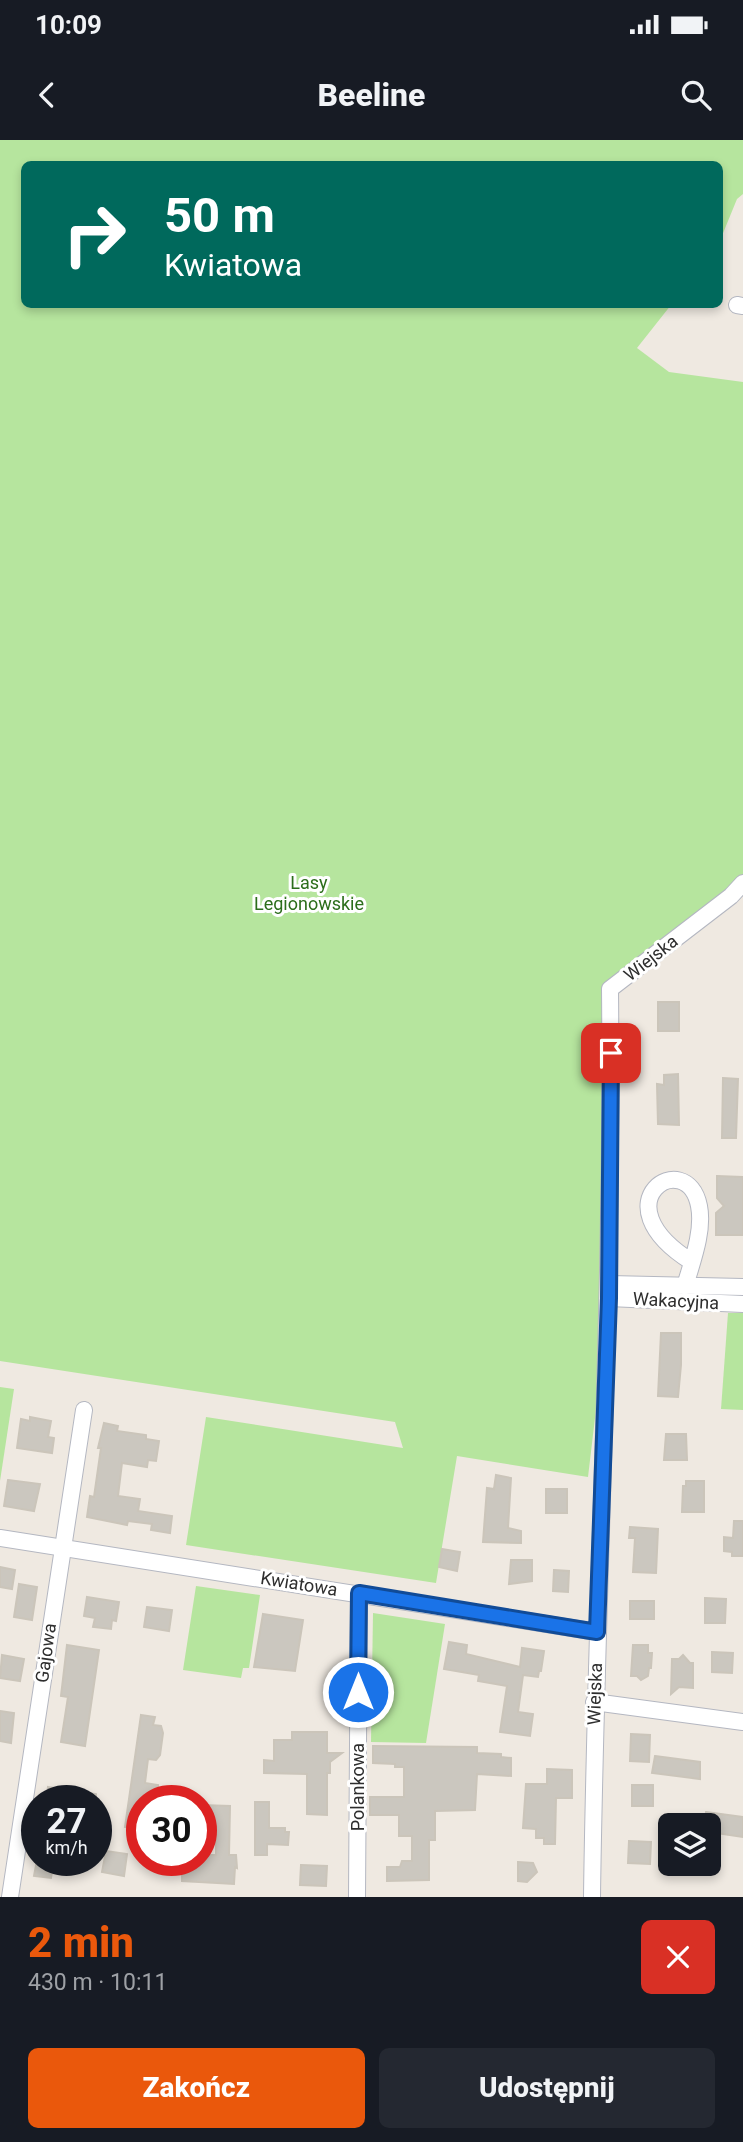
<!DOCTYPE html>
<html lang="pl">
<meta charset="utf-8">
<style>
body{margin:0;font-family:Roboto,sans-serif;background:#242831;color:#f1f3f6;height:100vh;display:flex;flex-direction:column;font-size:26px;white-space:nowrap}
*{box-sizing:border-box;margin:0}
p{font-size:23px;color:#9ea1a6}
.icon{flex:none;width:38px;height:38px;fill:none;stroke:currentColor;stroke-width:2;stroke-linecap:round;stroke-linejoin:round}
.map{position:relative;height:1757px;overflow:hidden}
.sheet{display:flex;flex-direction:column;background:#171b24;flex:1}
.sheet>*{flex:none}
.banner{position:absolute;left:21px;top:21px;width:702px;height:147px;border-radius:10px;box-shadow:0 4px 10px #0003;background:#00695c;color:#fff;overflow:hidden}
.controls{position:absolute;left:658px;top:1673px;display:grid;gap:14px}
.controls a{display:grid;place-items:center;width:63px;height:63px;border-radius:10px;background:#171b24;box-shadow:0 4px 10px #0003;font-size:35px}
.speed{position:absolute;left:21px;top:1645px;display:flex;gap:14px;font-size:35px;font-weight:700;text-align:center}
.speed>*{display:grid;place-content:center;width:91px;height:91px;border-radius:50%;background:#171b24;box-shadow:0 4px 10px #0003;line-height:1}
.speed small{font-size:18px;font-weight:400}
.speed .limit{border:10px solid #d22;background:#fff;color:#111}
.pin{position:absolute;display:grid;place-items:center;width:60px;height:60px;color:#fff;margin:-30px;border-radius:14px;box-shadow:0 4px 10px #0006}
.me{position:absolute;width:77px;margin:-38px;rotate:0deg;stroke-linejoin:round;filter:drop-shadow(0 0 5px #0008)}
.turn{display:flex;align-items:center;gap:24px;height:147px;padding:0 28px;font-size:32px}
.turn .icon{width:91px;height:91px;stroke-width:2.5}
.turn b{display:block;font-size:49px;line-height:60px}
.round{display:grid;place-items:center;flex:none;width:74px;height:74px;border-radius:10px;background:#242831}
.overview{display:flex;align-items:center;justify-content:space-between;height:119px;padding:0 28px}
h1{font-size:42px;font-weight:800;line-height:52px;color:#ea580c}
.button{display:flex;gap:14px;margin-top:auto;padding:14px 28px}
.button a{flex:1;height:80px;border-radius:10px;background:#ea580c;color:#fff;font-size:28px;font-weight:800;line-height:80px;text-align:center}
.button a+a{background:#242831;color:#f1f3f6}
.status{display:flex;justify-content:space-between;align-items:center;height:49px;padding:0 35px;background:#171b24;direction:ltr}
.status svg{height:19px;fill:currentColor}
header{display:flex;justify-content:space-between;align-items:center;height:91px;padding:0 28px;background:#171b24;font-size:32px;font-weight:800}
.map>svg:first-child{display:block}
.green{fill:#b6e59e}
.building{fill:#cbc7bf;stroke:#cbc5ba;stroke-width:2}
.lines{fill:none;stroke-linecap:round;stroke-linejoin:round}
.minor-casing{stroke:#b4b7c1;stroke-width:18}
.minor{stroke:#fff;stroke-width:16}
.route-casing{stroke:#114b97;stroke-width:18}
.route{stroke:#1a73e8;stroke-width:12}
.labels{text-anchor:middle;stroke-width:6;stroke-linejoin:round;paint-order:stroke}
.park-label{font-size:18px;fill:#2c6e1b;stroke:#fff}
.street-label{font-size:18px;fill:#2e2e2e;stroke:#fff}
</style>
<div class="status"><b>10:09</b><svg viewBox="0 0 49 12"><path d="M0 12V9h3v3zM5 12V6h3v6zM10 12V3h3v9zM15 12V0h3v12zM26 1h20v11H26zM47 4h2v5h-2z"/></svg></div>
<header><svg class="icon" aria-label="back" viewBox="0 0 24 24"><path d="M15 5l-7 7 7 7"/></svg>Beeline<svg class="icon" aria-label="search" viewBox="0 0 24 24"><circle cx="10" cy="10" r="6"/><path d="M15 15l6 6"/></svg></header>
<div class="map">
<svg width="743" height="1757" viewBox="0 0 743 1757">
<rect width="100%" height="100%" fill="#efe9e1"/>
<g class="green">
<polygon points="0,0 743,0 743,54 737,59 719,103 719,24 24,24 24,164 671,165 637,208 669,232 743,242 743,737 606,844 606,1000 597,1261 588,1337 457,1316 436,1443 186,1405 206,1277 403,1308 395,1282 0,1221"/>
<polygon points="728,1173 743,1173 743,1270 721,1269"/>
<polygon points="0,1247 14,1249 0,1341"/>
<polygon points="196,1446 260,1455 249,1528 243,1528 241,1538 183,1530"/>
<polygon points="373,1473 445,1484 426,1603 371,1602"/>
</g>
<g class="building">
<rect x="658" y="862" width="21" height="29"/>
<polygon points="678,934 679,985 658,984 657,944 664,945 664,935"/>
<polygon points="723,938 738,939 736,998 722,998"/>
<polygon points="717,1036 743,1037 743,1095 716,1095 716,1073 724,1066 717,1058"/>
<polygon points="661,1193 681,1193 681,1225 678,1257 658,1256"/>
<polygon points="30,1277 51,1281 48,1297 54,1298 52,1313 17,1308 21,1279 30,1281"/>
<polygon points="104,1283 118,1286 117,1291 146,1295 146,1299 159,1301 156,1321 148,1320 147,1327 122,1323 118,1356 140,1359 138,1371 172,1376 170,1393 151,1390 152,1384 128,1381 127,1385 87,1377 90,1356 94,1357 101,1308 98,1308"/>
<polygon points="666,1294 686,1294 687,1320 664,1320"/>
<polygon points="496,1335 511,1338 508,1388 521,1391 521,1403 483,1402 487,1348 494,1349"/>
<polygon points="8,1340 40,1344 34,1371 4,1366"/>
<polygon points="686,1341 704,1341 704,1372 682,1372 683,1346 686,1346"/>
<rect x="546" y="1349" width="21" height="24"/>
<polygon points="734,1381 743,1381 743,1416 732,1416 732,1412 724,1411 724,1397 733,1398"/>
<polygon points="630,1387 658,1389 656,1433 633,1432 635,1398 629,1398"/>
<polygon points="442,1409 460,1412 457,1431 439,1427"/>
<polygon points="511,1420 532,1420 532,1441 509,1444"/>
<polygon points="0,1427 15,1430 12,1449 0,1447"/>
<polygon points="554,1430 569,1431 568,1452 553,1451"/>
<polygon points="19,1444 37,1447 32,1480 14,1477"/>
<polygon points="87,1457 119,1462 116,1481 112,1480 111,1489 93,1487 95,1478 84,1476"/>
<polygon points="705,1458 726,1459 725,1483 705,1483"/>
<rect x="630" y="1461" width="24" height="18"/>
<polygon points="147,1467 172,1470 169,1491 144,1487"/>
<polygon points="263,1474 303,1480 295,1531 254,1527"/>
<polygon points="449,1502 467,1505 466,1514 520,1527 522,1508 544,1511 541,1531 539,1531 538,1537 523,1535 518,1572 533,1574 530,1596 500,1592 507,1546 478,1541 479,1535 444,1529"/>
<polygon points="67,1505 99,1510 85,1606 61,1602 68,1557 61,1556"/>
<polygon points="633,1505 648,1505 648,1513 652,1513 651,1528 649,1528 648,1536 641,1540 637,1536 631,1536"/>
<polygon points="712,1512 733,1513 732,1533 712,1532"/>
<polygon points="2,1515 24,1519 20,1541 0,1538"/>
<polygon points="683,1515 690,1523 693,1523 693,1548 679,1547 671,1554 672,1519 679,1519"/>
<polygon points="0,1571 14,1573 11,1603 0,1601"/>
<polygon points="141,1575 155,1577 153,1585 161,1586 163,1593 160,1615 156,1620 148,1619 145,1643 158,1645 156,1661 142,1661 142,1690 125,1687"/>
<polygon points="292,1592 327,1592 327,1613 342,1613 330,1622 330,1633 327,1633 327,1675 307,1674 307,1634 264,1633 264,1620 274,1621 274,1600 292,1600"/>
<polygon points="631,1594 650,1595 649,1622 630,1621"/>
<polygon points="373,1606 477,1607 477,1613 501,1614 501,1617 511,1618 511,1636 477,1634 475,1670 435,1671 435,1700 429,1700 429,1740 387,1741 387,1727 400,1727 402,1721 412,1721 412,1696 399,1696 399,1675 370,1675 370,1657 404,1657 404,1627 395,1627 395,1624 373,1623"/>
<polygon points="655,1616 700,1622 700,1639 652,1633"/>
<polygon points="547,1629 572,1630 572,1658 556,1658 555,1704 544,1704 544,1698 536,1698 536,1689 523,1688 526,1644 547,1644"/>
<rect x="632" y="1645" width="21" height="21"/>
<polygon points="48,1647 96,1654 96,1661 46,1661"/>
<polygon points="255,1662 269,1662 269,1688 285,1688 285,1692 289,1692 288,1705 267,1704 267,1715 255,1715"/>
<polygon points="201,1665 230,1666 229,1715 236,1715 237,1728 235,1727 234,1744 182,1741 182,1720 201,1720 201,1715 216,1715 216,1693 201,1693"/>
<polygon points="706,1672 743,1677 743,1697 709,1692 709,1685 704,1685"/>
<polygon points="629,1701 651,1702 650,1724 628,1723"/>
<polygon points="106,1711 127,1714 124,1736 102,1732"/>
<polygon points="37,1720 54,1720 51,1738 34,1736"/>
<polygon points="518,1722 533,1723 537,1732 527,1742 518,1741"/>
<polygon points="301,1725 327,1726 326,1746 300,1745"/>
</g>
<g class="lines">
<defs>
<g id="minor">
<polyline points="737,165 743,166"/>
<polyline points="609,1144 743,1147"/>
<path d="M685,1146C692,1122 704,1091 699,1066C687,1005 596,1062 692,1122"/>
<polyline points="609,1158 743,1164"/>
<polyline points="0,1398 597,1492"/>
<polyline points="594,1562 743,1582"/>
<polyline points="10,1757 84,1270"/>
<polyline points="357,1757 359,1453"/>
<path d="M592,1757C596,1454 613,1152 610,849L731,756L743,743"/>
</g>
</defs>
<use href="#minor" class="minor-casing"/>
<use href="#minor" class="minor"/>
</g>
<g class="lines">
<defs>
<polyline id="route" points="358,1552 359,1453 597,1492 609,1158 611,913"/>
</defs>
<use href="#route" class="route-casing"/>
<use href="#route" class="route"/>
</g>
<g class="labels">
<g class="park-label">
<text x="309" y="749">Lasy<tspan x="309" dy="21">Legionowskie</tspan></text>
</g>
<g class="street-label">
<text transform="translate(651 818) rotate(-38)" y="6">Wiejska</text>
<text transform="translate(676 1161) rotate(3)" y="6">Wakacyjna</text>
<text transform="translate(299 1444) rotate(9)" y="6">Kwiatowa</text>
<text transform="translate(46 1513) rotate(-82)" y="6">Gajowa</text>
<text transform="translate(595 1554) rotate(-88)" y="6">Wiejska</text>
<text transform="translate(358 1647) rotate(-90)" y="6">Polankowa</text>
</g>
</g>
</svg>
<div class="controls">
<a><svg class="icon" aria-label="layers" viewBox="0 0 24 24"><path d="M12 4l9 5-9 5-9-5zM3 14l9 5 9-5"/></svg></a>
</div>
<div class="speed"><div>27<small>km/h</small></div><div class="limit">30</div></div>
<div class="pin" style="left:611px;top:913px;background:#d93025"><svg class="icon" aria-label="arrive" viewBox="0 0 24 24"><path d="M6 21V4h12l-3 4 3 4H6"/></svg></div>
<svg class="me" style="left:358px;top:1552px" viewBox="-20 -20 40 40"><circle r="17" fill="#1a73e8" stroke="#fff" stroke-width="3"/><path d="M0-11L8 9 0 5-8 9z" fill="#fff"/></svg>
<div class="banner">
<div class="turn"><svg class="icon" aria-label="right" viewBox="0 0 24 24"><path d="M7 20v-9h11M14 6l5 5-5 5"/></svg><div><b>50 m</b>Kwiatowa</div></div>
</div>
</div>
<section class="sheet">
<div class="overview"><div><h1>2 min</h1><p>430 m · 10:11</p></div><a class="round" style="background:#d93025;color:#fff"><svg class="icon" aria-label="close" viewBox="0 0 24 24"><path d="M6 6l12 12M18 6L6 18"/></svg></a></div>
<div class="button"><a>Zakończ</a><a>Udostępnij</a></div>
</section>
